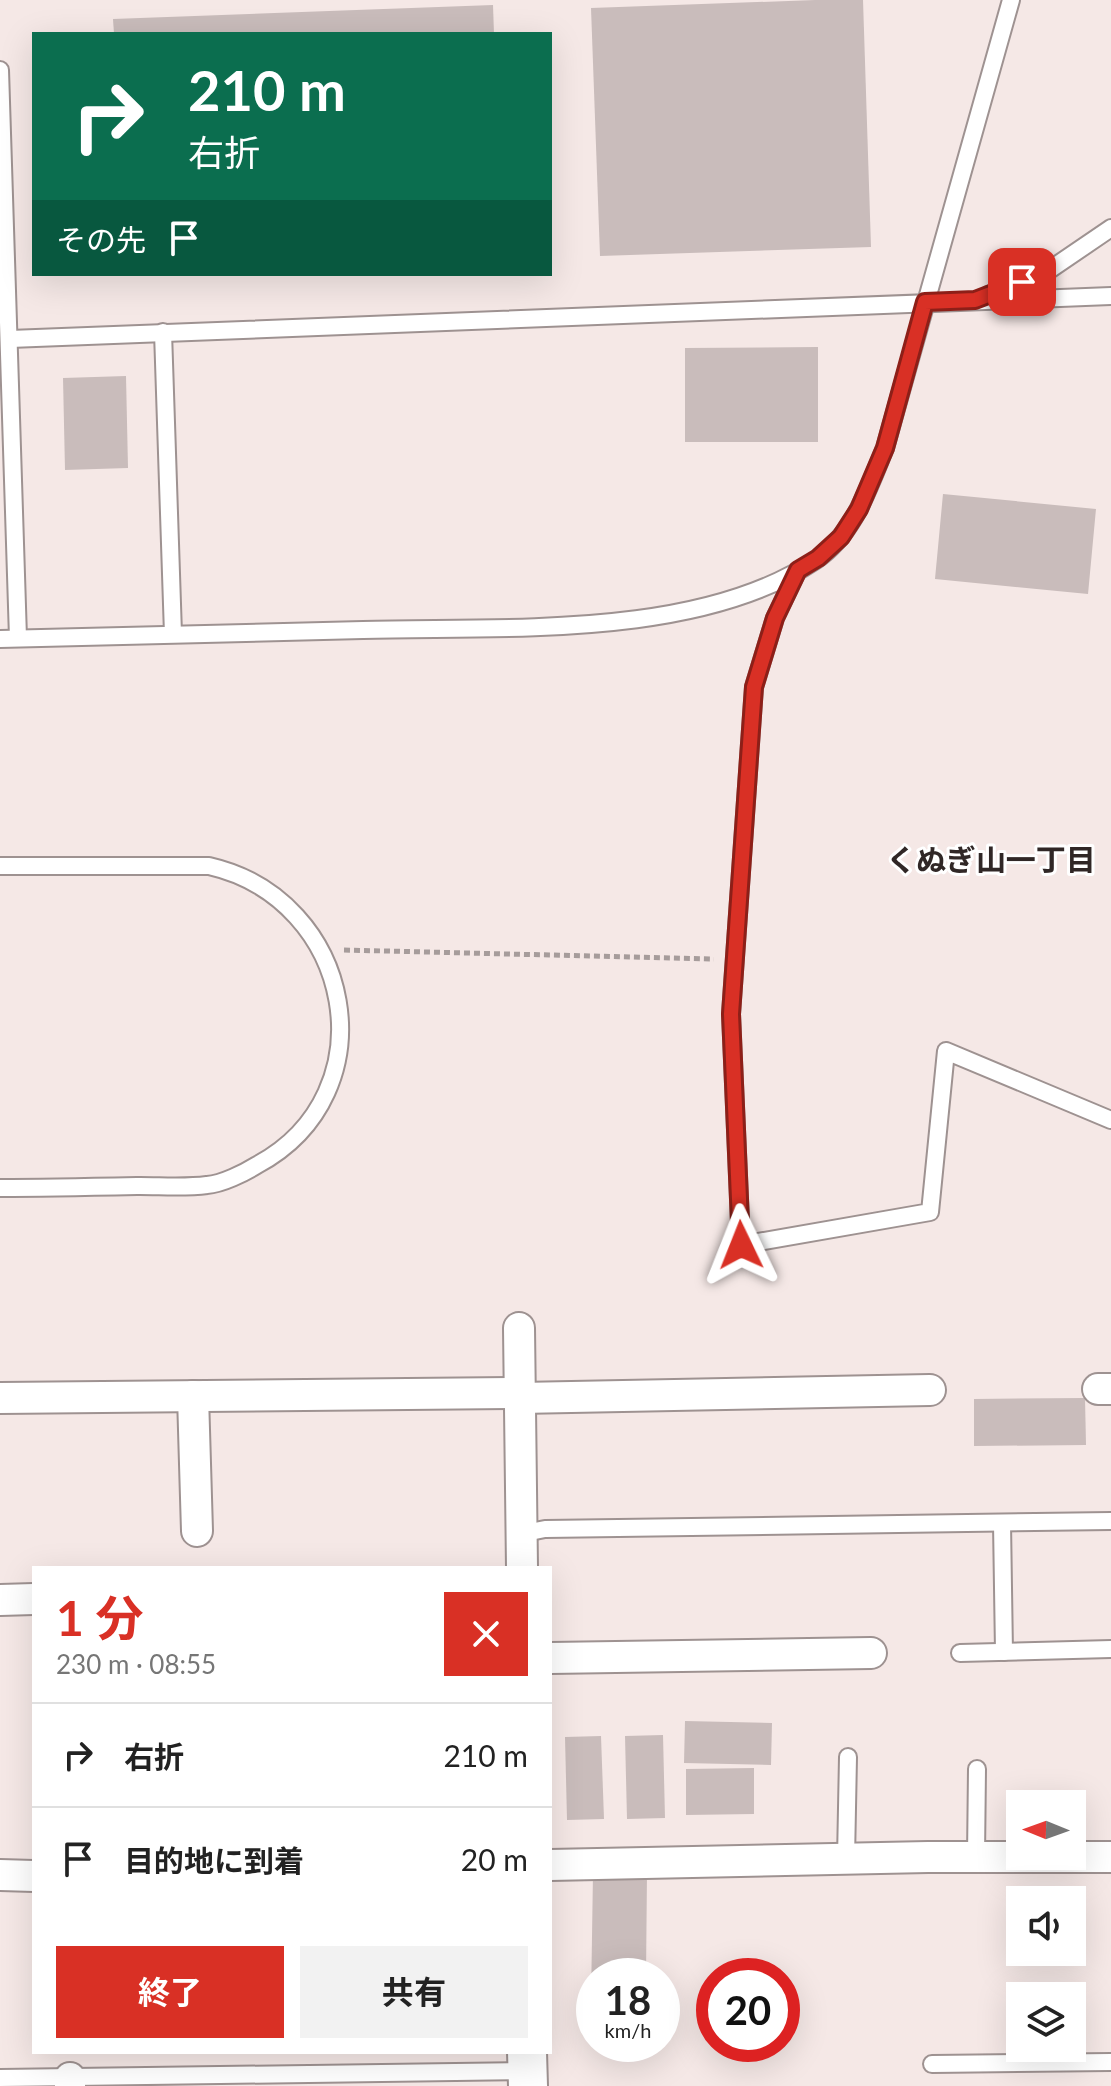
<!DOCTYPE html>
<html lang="ja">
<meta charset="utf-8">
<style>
body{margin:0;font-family:Lato,"Noto Sans JP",sans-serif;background:#f2f2f2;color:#222;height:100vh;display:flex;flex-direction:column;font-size:30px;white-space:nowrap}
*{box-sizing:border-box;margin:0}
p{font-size:26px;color:#767676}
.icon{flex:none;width:44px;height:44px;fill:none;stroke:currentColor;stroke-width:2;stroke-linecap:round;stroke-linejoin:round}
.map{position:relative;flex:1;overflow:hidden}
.panel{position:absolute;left:32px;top:1566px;width:520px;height:488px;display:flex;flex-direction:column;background:#fff;border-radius:0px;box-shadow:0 8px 32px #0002}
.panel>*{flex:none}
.hud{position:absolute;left:32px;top:32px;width:520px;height:244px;border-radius:0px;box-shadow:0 8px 32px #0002;background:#0b6e4f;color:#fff;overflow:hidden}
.needle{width:52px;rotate:271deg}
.fabs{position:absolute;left:1006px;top:1790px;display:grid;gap:16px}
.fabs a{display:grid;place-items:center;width:80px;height:80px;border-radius:0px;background:#fff;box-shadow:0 8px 32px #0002;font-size:40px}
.speed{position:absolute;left:576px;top:1958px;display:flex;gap:16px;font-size:40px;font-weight:700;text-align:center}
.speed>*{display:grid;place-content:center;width:104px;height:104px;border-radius:50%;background:#fff;box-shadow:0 8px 32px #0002;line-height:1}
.speed small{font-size:20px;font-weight:400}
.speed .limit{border:12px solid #d22;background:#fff;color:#111}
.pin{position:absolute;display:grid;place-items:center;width:68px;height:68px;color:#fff;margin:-34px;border-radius:16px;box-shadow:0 4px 12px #0006}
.me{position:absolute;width:88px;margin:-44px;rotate:358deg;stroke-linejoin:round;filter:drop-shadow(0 0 6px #0008)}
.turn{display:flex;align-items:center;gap:28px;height:168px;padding:0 24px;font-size:36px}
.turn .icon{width:104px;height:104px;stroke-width:2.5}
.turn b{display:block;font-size:56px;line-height:68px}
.then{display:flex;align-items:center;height:76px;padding:0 24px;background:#0003;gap:16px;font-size:30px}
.round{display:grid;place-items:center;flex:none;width:84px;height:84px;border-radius:0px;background:#f2f2f2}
.head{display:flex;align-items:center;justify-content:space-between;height:136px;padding:0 24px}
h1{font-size:48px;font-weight:700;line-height:60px;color:#d93025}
.action{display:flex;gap:16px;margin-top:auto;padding:16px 24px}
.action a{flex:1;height:92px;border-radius:0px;background:#d93025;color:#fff;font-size:32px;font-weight:700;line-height:92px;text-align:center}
.action a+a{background:#f2f2f2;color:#222}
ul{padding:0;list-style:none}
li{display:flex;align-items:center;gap:24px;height:104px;padding:0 24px;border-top:2px solid #e0e0e0}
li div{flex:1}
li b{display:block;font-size:30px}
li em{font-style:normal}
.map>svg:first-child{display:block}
.building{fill:#c9bcbb}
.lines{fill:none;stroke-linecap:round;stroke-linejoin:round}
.service-casing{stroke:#9e9291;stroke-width:20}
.minor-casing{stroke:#9e9291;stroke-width:34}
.tertiary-casing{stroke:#9e9291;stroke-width:42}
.path{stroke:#a69c9b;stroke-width:5;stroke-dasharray:6 4;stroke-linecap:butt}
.service{stroke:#fff;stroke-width:16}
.minor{stroke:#fff;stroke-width:30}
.tertiary{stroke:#fff;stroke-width:38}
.route-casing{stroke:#8d1f18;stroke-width:20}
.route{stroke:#d93025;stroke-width:14}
.labels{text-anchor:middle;stroke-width:6;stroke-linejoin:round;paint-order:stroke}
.neighbourhood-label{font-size:30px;font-weight:bold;fill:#302726;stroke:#fff}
</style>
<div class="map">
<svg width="1111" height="2086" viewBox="0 0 1111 2086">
<rect width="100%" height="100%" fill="#f5e8e6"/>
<g class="building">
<polygon points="815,0 863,0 871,247 600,256 591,8"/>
<polygon points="493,5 494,34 114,34 113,19"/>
<polygon points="818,347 818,442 685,442 685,348"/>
<polygon points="126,376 128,468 65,470 63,378"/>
<polygon points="943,494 1096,509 1088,594 935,579"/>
<polygon points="1085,1398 1086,1445 974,1446 974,1399"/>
<polygon points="685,1721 772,1723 771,1765 684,1763"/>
<polygon points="663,1735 665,1818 627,1819 625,1736"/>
<polygon points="601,1736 604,1819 567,1820 565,1737"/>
<polygon points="754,1768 754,1814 686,1815 686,1769"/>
<polygon points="593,1873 647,1873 646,1976 594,1976 594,2000 591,2000"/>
</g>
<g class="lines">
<defs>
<g id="service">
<polyline points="0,70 18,638"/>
<polyline points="988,295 1045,273 1111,228"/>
<polyline points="163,332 173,634"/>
<polyline points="10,339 1111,296"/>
<polyline points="797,572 775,618 754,687 731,1014 741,1245 930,1212 946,1051 1111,1120"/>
<path d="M0,639C121,636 242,633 363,630C502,626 697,640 816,560C854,534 868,489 885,448L1011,0"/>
<path d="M0,866H209C354,899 391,1093 257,1165C244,1173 222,1184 207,1185C185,1188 162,1186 140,1186C93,1187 47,1188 0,1188"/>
<polyline points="1002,1523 1004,1652"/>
<polyline points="520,1534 545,1529 1111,1521"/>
<polyline points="960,1653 1111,1649"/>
<polyline points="976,1857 977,1769"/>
<polyline points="846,1859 848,1757"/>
<polyline points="932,2064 1111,2062"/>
<polyline points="0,2078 528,2071"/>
</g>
<g id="minor">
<polyline points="519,1328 522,1568"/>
<polyline points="1098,1389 1111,1389"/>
<polyline points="193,1396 197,1531"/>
<polyline points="0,1398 519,1393"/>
<polyline points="520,1398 930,1390"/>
<polyline points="0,1600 34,1599"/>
<polyline points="550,1658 871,1653"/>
<polyline points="550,1865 928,1857 1111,1857"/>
<polyline points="0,1875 34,1876"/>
<polyline points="70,2078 70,2086"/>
</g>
<polyline id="tertiary" points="527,2052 528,2086"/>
</defs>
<use href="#service" class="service-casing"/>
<use href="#minor" class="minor-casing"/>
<use href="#tertiary" class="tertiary-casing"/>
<polyline class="path" points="344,950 714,959"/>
<use href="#service" class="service"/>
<use href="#minor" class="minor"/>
<use href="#tertiary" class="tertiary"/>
</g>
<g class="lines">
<defs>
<polyline id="route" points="741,1245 731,1014 754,687 775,618 798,570 818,558 841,537 859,509 885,448 925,302 975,300 1022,282"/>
</defs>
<use href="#route" class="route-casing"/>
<use href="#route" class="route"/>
</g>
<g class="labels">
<g class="neighbourhood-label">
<text x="991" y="871">くぬぎ山一丁目</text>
</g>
</g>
</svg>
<div class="fabs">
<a><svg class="needle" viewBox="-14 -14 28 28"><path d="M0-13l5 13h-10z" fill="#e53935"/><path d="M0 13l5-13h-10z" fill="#767676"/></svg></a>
<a><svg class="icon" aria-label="sound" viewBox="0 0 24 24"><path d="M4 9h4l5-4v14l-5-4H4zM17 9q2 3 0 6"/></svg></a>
<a><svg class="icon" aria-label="layers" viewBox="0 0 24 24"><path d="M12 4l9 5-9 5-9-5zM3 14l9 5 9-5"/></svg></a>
</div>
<div class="speed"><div>18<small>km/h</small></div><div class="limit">20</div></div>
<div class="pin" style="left:1022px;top:282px;background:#d93025"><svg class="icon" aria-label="arrive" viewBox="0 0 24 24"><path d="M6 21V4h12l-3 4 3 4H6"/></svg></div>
<svg class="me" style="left:741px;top:1245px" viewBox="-20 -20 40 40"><path d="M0-17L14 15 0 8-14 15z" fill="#d93025" stroke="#fff" stroke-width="4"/></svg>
<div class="hud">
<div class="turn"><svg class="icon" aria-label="right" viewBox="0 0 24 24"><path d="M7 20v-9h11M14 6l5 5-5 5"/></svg><div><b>210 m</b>右折</div></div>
<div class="then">その先<svg class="icon" aria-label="arrive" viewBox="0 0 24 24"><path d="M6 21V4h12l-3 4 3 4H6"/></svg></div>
</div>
<section class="panel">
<div class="head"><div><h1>1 分</h1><p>230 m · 08:55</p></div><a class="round" style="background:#d93025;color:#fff"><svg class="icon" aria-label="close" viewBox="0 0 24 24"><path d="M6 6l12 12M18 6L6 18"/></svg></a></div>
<ul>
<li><svg class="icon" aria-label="right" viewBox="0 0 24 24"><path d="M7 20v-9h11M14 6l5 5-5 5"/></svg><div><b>右折</b></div><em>210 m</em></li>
<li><svg class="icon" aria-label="arrive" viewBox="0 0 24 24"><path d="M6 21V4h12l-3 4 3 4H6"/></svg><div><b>目的地に到着</b></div><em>20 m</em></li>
</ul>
<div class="action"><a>終了</a><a>共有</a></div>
</section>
</div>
